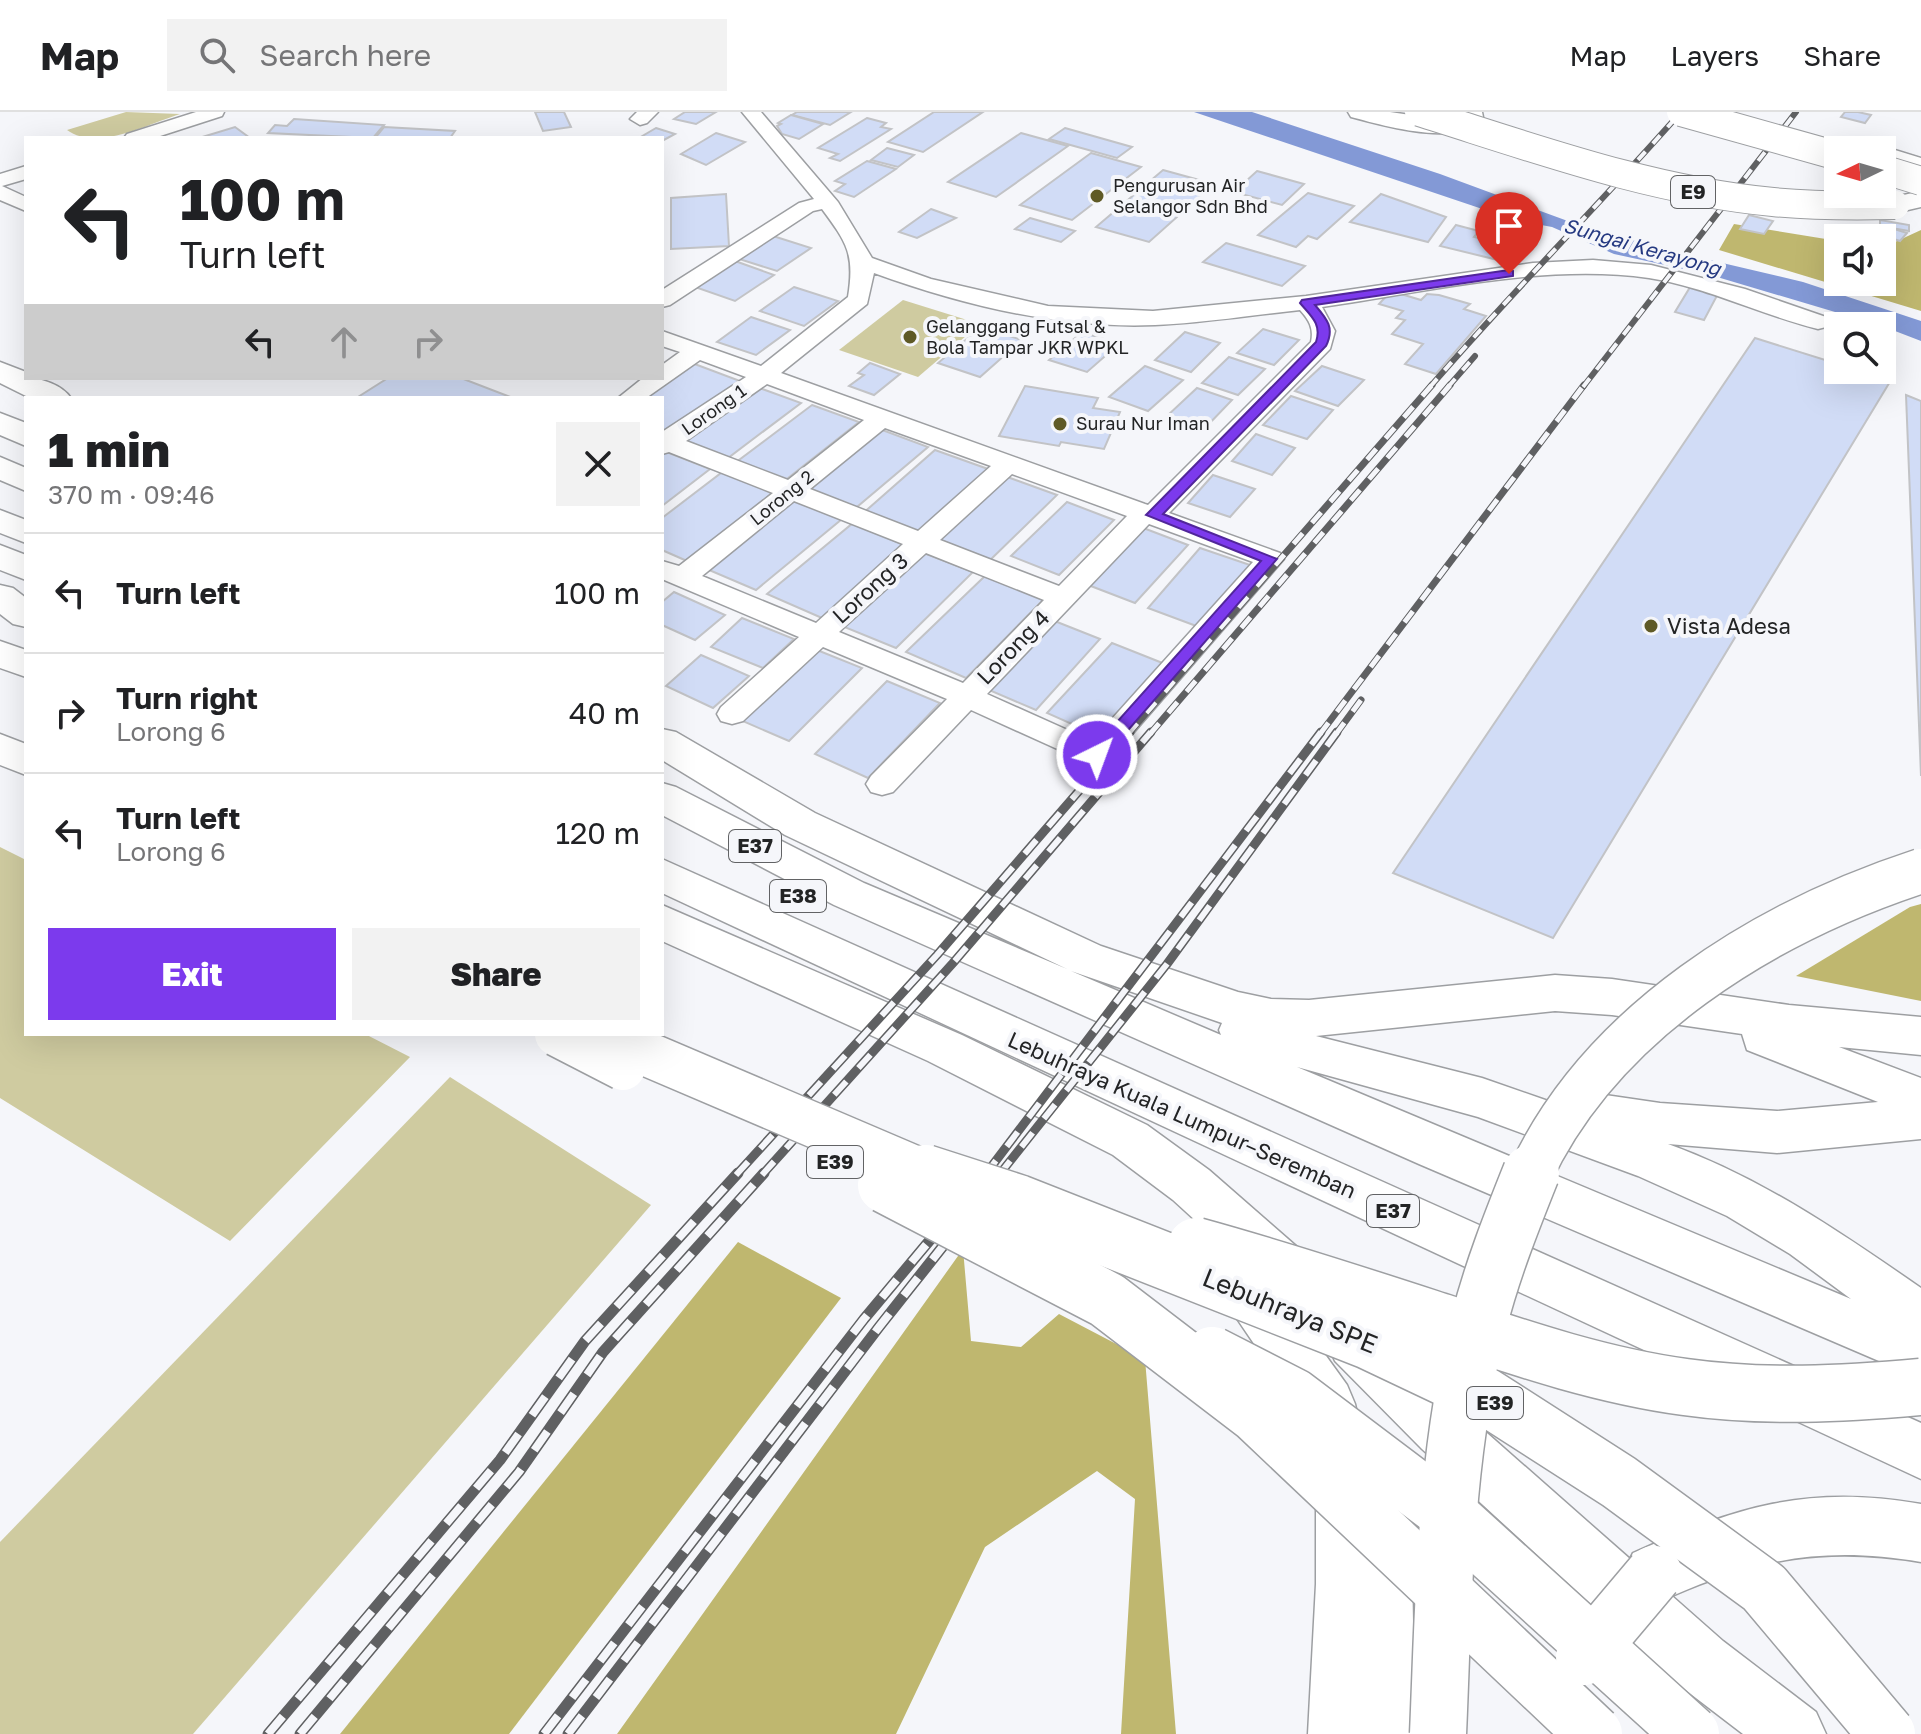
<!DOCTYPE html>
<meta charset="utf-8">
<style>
body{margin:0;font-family:"Golos Text",sans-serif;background:#f2f2f2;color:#202124;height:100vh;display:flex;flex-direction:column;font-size:30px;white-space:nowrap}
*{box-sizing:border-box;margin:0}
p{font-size:26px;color:#757577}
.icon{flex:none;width:44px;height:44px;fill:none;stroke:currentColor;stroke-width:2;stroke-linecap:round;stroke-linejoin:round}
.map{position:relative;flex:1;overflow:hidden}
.side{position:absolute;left:24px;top:284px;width:640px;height:640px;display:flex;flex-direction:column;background:#fff;border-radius:0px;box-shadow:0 8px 32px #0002}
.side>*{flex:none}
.hud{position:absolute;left:24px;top:24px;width:640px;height:244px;border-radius:0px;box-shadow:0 8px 32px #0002;background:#fff;color:#202124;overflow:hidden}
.needle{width:52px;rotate:265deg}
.fabs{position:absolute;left:1824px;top:24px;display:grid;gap:16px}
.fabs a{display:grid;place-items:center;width:72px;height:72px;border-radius:0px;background:#fff;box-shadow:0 8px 32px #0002;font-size:40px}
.pin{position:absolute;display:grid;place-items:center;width:68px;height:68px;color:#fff;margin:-82px -34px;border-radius:50% 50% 50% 0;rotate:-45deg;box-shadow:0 0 8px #0007}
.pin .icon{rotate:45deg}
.me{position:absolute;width:88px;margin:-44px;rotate:42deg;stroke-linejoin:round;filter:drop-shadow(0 0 6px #0008)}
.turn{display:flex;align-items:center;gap:28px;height:168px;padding:0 24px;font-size:36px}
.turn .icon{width:104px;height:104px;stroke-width:2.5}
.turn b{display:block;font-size:56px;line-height:68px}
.lanes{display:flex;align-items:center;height:76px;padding:0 24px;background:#0003;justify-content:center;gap:40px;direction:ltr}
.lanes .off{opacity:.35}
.round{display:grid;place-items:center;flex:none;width:84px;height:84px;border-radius:0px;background:#f2f2f2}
.head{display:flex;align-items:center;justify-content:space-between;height:136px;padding:0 24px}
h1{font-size:48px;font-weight:800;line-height:60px}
.primary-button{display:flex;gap:16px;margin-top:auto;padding:16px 24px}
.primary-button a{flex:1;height:92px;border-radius:0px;background:#7c3aed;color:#fff;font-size:32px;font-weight:800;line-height:92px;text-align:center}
.primary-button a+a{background:#f2f2f2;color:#202124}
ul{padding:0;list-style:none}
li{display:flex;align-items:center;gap:24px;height:120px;padding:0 24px;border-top:2px solid #e0e0e0}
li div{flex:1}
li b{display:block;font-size:30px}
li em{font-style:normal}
header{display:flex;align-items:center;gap:48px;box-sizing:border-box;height:112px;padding:0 40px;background:#fff;border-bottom:2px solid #e0e0e0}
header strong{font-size:38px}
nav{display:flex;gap:44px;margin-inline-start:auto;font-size:28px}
.search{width:560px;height:72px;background:#f2f2f2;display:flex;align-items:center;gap:20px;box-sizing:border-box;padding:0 28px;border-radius:0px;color:#757577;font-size:30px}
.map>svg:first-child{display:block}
.green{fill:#cfcba0}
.forest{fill:#bfb76f}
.water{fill:#8399d6}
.building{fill:#d1dcf6;stroke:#c2c3c6;stroke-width:2}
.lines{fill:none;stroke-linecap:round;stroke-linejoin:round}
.minor-casing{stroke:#9d9fa2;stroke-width:3}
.motorway-casing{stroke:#9d9fa2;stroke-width:3}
.minor{fill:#fff;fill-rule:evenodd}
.motorway{fill:#fff;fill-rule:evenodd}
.rail-far3-casing{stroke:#5f6062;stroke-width:6}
.rail-far2-casing{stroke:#5f6062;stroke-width:7}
.rail-far1-casing{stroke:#5f6062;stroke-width:9}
.rail-casing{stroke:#5f6062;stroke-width:11}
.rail-far3{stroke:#f5f6fa;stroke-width:4;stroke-dasharray:11;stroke-linecap:butt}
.rail-far2{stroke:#f5f6fa;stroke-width:5;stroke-dasharray:14;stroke-linecap:butt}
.rail-far1{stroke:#f5f6fa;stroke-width:6;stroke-dasharray:18;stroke-linecap:butt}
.rail{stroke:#f5f6fa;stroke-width:8;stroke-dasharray:23;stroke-linecap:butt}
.motorway-bridge-far2-casing{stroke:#9d9fa2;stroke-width:30;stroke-linecap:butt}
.motorway-bridge-far1-casing{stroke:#9d9fa2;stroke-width:47;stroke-linecap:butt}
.motorway-bridge-casing{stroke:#9d9fa2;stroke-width:59;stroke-linecap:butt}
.motorway-bridge-far2{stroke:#fff;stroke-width:28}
.motorway-bridge-far1{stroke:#fff;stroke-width:44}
.motorway-bridge{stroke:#fff;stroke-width:56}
.route{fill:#7c3aed;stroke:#51269a;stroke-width:2}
.poi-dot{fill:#5f5a26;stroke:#f5f6fa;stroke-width:3}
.labels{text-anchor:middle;stroke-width:8;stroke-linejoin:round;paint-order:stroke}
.far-poi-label{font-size:18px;fill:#232425;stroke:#f5f6fa;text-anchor:start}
.far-street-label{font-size:18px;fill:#232425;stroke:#f5f6fa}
.shield{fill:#f5f6fa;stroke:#626365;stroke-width:2}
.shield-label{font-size:20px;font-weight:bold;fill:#232425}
.far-water-label{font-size:20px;font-style:italic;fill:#253981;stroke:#f5f6fa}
.street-label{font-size:22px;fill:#232425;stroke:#f5f6fa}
.poi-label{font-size:22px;fill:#232425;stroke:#f5f6fa;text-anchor:start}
.near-street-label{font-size:26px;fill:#232425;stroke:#f5f6fa}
</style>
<header>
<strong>Map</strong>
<div class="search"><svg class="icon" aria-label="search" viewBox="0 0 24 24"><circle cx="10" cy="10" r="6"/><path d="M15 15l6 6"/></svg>Search here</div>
<nav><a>Map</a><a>Layers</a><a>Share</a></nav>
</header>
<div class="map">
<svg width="1921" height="1622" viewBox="0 0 1921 1622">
<rect width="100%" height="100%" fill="#f5f6fa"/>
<g class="green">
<path d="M126,0L180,2C148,12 97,40 67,18Z"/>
<polygon points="903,188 980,212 918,265 839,238"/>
<polygon points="0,735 26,748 26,922 365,922 410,945 230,1129 0,986"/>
<polygon points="450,965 651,1093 193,1622 0,1622 0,1430"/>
</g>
<g class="forest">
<polygon points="1734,112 1838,129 1838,170 1882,170 1882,136 1921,118 1921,199 1719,138"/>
<polygon points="1921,792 1921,889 1796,864 1910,795"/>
<polygon points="738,1130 841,1186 509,1622 340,1622"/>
<polygon points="963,1137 971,1229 1021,1235 1059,1202 1145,1247 1176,1622 1121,1622 1135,1387 1097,1359 985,1435 896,1622 617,1622"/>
</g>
<polygon class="water" points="1194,0 1252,0 1440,62 1565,108 1667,138 1803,170 1921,209 1921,229 1882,214 1707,162 1614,142 1552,115 1515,108"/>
<g class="building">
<polygon points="535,0 564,0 571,15 543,19"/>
<polygon points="685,0 716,0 696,12 674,7"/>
<polygon points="797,0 851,0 830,13 792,3"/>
<polygon points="934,0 983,0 923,40 888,30"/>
<polygon points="1845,0 1858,0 1871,3 1865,11 1841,5"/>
<polygon points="791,3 823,12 799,27 782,22 777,14 781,12 778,11"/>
<polygon points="867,6 886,11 881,15 891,17 840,49 830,46 838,42 818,36"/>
<polygon points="294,7 384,13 373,26 268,21 275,13 287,14"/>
<polygon points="235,15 250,26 199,26"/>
<polygon points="384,15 455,19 450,26 375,26"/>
<polygon points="656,16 675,22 662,29 662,26 639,26"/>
<polygon points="1065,16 1132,35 1117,46 1049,27"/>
<polygon points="716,21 745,30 706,53 681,42"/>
<polygon points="1021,21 1068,34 996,85 948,70"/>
<polygon points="887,36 914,43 898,55 871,48"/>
<polygon points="1091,41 1141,55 1072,108 1020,93"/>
<polygon points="867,49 896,57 854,85 835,79 845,72 835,69"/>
<polygon points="1163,58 1214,72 1149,130 1096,115"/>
<polygon points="1257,59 1304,72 1282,93 1234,80"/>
<polygon points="1308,81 1354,94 1317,127 1308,124 1296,135 1258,123"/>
<polygon points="726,82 729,134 671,137 671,86"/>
<polygon points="1381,82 1446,105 1428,130 1350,110"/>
<polygon points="931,97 956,106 917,126 899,120"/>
<polygon points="1749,103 1773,109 1764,122 1740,117"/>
<polygon points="1030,106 1075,119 1061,130 1015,117"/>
<polygon points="1880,108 1909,113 1909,119 1880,114"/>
<polygon points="1456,113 1479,119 1474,125 1508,133 1498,148 1440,134"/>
<polygon points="1843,115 1883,125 1838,126 1838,131 1833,129"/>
<polygon points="1888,115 1907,121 1900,129 1881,123"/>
<polygon points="773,124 811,136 777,159 739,147"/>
<polygon points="1226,131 1305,154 1282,174 1203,150"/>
<polygon points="735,149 774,163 735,189 695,175"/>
<polygon points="1692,172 1720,178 1704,208 1675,200"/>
<polygon points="794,175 838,189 804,214 760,199"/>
<polygon points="1391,179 1421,188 1427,182 1439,183 1470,192 1464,197 1486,204 1436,262 1405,252 1423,232 1392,222 1405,208 1396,206 1403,199 1379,192"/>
<polygon points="751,205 790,218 756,243 717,230"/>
<polygon points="981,215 1022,228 980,265 938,251"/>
<polygon points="1263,217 1299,228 1274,253 1237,241"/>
<polygon points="1082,220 1119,232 1087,260 1049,248"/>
<polygon points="1185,220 1220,231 1191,260 1155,248"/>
<polygon points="1755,226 1838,252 1838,258 1859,258 1891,268 1553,826 1393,761"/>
<polygon points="1229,245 1265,257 1238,283 1202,271"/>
<polygon points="692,251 740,269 662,324 662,286 641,286"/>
<polygon points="870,251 900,262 874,283 849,274 864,263 858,261"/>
<polygon points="1145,254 1183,268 1148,299 1109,285"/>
<polygon points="1322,254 1364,268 1338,294 1295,279"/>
<polygon points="388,266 461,266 513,286 358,285"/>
<polygon points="754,274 801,291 724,349 676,330"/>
<polygon points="1025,274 1098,286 1093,296 1120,300 1104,337 1061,330 1059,334 999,324"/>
<polygon points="1197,276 1232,288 1205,316 1168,303"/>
<polygon points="1906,283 1921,289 1921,664"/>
<polygon points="1291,284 1333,298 1307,327 1263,313"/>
<polygon points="812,293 859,310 783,370 735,351"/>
<polygon points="877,316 928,335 851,400 799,379"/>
<polygon points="1256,322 1295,336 1272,363 1232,349"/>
<polygon points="935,338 988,357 916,424 861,403"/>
<polygon points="664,339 710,357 662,394 662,340"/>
<polygon points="725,358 776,378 687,449 662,438 662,406"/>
<polygon points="1002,363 1057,383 986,452 929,430"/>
<polygon points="1213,363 1255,377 1230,405 1188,391"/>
<polygon points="790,386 842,407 756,478 702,455"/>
<polygon points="1067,390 1114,408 1059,463 1011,444"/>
<polygon points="853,411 907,434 822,506 767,482"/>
<polygon points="1138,414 1188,433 1135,491 1083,471"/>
<polygon points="1200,436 1250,453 1199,515 1148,496"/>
<polygon points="916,438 973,460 896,536 837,512"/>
<polygon points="985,464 1044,487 966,566 906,540"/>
<polygon points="674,480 725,503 695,528 662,513 662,490"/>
<polygon points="742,506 794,527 763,556 711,535"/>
<polygon points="1047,506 1100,527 1036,598 982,575"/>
<polygon points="1112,531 1165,552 1101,625 1047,601"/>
<polygon points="812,536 862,556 789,629 738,607"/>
<polygon points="701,543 749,564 713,596 666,574"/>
<polygon points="887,569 940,591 868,666 815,642"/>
</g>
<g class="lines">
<defs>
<g id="minor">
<polygon points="196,0 224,0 222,4 154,26 124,26 127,22"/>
<polygon points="637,0 658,0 647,11 640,13 630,7"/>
<path d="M742,0H761L838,90L872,146L931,167L1048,194L1153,199L1306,184L1533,151L1593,148L1651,153L1745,177L1826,205L1829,210L1826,215L1818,217C1761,203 1707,175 1649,166C1543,151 1427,180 1322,195L1335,219L1330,237L1169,401L1280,441L1284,447L1108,650L1097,654L1086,650L971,598L893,680L882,683L871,680L866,672L871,664L947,587L823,535L743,609L732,612L721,609L717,602L721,595L799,525L662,467V449L679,454L773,381L669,340L662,342V320L746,265L700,248L646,286H618L643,266H662V253L680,240L662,234V219L761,254L848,185C855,142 847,131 822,97L813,99L670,193L662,195V178L799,91L814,87ZM874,161C962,193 1060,217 1155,213C1203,211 1252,203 1300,198C1309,208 1314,216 1311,230L1148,393L1145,392L781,261L867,192ZM767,272L864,308L788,368L686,329ZM885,316L991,354L918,419L810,377ZM1012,362L1127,404L1059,474L940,428ZM794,389L903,432L816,511L702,464ZM1149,412L1253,450L1092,629L987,582ZM926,441L1044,488L963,571L839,520Z"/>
<polygon points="26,54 26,67 2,74 26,85 26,99 0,88 0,62"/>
</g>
<g id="motorway">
<path d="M1348,0H1390L1431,6L1452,4L1458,0H1482L1483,5C1461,37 1382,13 1351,5Z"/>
<polygon points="1882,34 1921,46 1921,62 1882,50 1882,38 1872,38"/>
<polygon points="1921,79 1921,95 1895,101 1886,99 1882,93 1886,87"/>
<path d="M0,250L26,260V266C42,266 62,273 71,286H30L0,271Z"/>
<polygon points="0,301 26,311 26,334 0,323"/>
<polygon points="0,345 26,356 26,379 0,368"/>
<polygon points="0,398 26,408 26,431 0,421"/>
<polygon points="0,433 26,443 26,468 0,458"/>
<polygon points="0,473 13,476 26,486 26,515 13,512 0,502"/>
<polygon points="0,529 26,538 26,565 0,556"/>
<path d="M662,617L676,620L815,701L1101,834L1238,880L1271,887L1309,888L1555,863L1612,867L1789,893L1921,905V943L1839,935L1921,966V1027L1777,1041L1668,1032C1762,1066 1840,1120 1921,1176V1267L1419,1052L834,793L662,703V671L676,675L864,771L1067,857L785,723L662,648ZM1071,859L1222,911L1219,918L1221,923ZM1555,899L1612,903L1742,922L1747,938L1878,990L1777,999L1660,991L1571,978L1554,984L1551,990L1482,966L1316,924ZM1297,955L1478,1005L1638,1064L1727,1104L1790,1142L1851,1187Z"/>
<polygon points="0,622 26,632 26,663 0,653"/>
<polygon points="662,747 1921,1311 1921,1367 662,781"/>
<polygon points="662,793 962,923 1147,1013 1209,1058 1304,1141 1311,1158 1304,1175 1285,1181 1280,1180 1347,1273 1355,1292 1373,1374 1382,1370 1403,1379 1411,1399 1415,1622 1308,1622 1316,1472 1316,1379 1301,1301 1227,1192 1220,1175 1227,1158 1243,1152 1173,1088 1113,1043 928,949 662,829"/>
<path d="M1354,1206L1373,1213L1462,1299L1630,1447L1633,1441C1736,1395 1807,1372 1921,1392V1450C1827,1434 1759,1446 1672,1484L1723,1529L1816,1600L1826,1622H1743L1679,1573L1422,1337L1335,1249L1327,1231L1335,1213Z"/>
</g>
</defs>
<use href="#minor" class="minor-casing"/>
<use href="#motorway" class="motorway-casing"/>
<use href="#minor" class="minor"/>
<use href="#motorway" class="motorway"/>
<defs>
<g id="rail-far3">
<path d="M1430,275C1511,181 1599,93 1681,0"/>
<polyline points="1448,275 1475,244"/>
<polyline points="1583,275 1796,0"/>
</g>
<g id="rail-far2">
<polyline points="1128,622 1432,273"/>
<polyline points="1150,622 1450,273"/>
<polyline points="1320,622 1584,273"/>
<polyline points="1336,622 1361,588"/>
</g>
<g id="rail-far1">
<polyline points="736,1063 937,843 1130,620"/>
<polyline points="762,1063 953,851 1151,620"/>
<polyline points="985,1063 1321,620"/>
<polyline points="999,1063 1167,852 1337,620"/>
</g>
<g id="rail">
<polyline points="268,1622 500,1348 585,1229 738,1061"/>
<polyline points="300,1622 519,1360 603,1240 764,1061"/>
<polyline points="544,1622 864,1207 986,1061"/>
<polyline points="568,1622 879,1215 1001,1061"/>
</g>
</defs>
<use href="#rail-far3" class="rail-far3-casing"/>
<use href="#rail-far2" class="rail-far2-casing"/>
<use href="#rail-far1" class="rail-far1-casing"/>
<use href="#rail" class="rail-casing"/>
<use href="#rail-far3" class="rail-far3"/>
<use href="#rail-far2" class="rail-far2"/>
<use href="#rail-far1" class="rail-far1"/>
<use href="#rail" class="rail"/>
<defs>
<g id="motorway-bridge-far2">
<path d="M1419,0C1534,36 1652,79 1773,90C1814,94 1854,94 1895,93"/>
<polyline points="1681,0 1838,44"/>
<polyline points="1882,57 1921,69"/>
</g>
<g id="motorway-bridge-far1">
<polyline points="557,922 623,956"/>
<polyline points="600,922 931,1063"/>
<path d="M1530,1063C1601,910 1765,810 1921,759"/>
</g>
<g id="motorway-bridge">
<polyline points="925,1061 1018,1091 1369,1229 1485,1284 1619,1370 1764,1476 1887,1622"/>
<polyline points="886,1073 1107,1188 1256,1302 1594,1622"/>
<path d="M1196,1134C1280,1157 1362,1184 1445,1211C1523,1237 1603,1264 1685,1275C1763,1286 1843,1282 1921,1275"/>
<polyline points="1212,1243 1294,1285 1445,1399 1691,1622"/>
<polyline points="1584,1545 1654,1462"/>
<path d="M1438,1622C1444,1486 1444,1343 1479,1210C1492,1159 1511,1111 1531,1061"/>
</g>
</defs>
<use href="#motorway-bridge-far2" class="motorway-bridge-far2-casing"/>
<use href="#motorway-bridge-far1" class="motorway-bridge-far1-casing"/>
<use href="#motorway-bridge" class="motorway-bridge-casing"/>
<use href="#motorway-bridge-far2" class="motorway-bridge-far2"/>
<use href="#motorway-bridge-far1" class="motorway-bridge-far1"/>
<use href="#motorway-bridge" class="motorway-bridge"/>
</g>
<path class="route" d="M1509,158L1513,159V164L1315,193C1327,207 1335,216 1326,234L1163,402L1277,447L1103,647H1091L1089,643L1091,639L1261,449L1146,403L1316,230C1322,212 1311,204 1300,191L1302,188Z"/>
<g class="poi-dot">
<circle cx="1097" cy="84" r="8"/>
<circle cx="910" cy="225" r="8"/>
<circle cx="1060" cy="312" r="8"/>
<circle cx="1651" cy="514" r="8"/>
</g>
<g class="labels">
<g class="far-poi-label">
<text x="1113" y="80">Pengurusan Air<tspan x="1113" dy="21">Selangor Sdn Bhd</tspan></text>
<text x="926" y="221">Gelanggang Futsal &amp;<tspan x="926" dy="21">Bola Tampar JKR WPKL</tspan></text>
<text x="1076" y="318">Surau Nur Iman</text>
</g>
<g class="far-street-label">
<text transform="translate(714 298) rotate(-35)" y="6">Lorong 1</text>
<text transform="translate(782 386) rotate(-39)" y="6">Lorong 2</text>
</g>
<g class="shield">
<rect x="1671" y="64" width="44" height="32" rx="6"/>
<rect x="729" y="718" width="52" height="32" rx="6"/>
<rect x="770" y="768" width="56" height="32" rx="6"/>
<rect x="807" y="1034" width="56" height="32" rx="6"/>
<rect x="1367" y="1083" width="52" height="32" rx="6"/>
<rect x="1467" y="1275" width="56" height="32" rx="6"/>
</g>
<g class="shield-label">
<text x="1693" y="87">E9</text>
<text x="755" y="741">E37</text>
<text x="798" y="791">E38</text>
<text x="835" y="1057">E39</text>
<text x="1393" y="1106">E37</text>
<text x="1495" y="1298">E39</text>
</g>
<g class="far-water-label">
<text transform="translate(1642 135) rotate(16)" y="7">Sungai Kerayong</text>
</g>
<g class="street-label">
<text transform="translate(870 476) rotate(-42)" y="8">Lorong 3</text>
<text transform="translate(1013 535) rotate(-46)" y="8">Lorong 4</text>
<text transform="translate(1182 1003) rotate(24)" y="8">Lebuhraya Kuala Lumpur–Seremban</text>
</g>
<g class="poi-label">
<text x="1667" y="522">Vista Adesa</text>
</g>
<g class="near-street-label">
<text transform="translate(1290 1199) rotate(22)" y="9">Lebuhraya SPE</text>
</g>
</g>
</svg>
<div class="fabs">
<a><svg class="needle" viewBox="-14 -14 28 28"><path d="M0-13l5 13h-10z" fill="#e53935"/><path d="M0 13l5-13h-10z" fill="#757577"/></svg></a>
<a><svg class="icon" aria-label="sound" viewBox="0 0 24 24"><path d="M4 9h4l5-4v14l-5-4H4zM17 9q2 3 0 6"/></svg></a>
<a><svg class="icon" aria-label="search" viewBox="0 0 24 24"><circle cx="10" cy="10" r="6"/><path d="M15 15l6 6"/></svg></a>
</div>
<div class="pin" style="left:1509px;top:162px;background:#d93025"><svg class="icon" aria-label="arrive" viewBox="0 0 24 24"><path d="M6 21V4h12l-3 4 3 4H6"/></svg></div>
<svg class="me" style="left:1097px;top:643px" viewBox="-20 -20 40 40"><circle r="17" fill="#7c3aed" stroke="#fff" stroke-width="3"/><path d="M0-11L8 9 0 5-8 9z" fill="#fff"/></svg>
<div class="hud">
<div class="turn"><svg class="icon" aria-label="left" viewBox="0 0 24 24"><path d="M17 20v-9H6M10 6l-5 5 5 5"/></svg><div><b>100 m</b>Turn left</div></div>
<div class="lanes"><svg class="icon" aria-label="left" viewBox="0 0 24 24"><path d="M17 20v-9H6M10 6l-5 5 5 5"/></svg><svg class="icon off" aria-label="ahead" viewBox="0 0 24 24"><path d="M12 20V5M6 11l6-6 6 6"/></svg><svg class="icon off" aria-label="right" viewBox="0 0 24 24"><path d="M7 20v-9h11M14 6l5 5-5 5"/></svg></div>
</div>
<section class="side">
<div class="head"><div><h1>1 min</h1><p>370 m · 09:46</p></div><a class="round"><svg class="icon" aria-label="close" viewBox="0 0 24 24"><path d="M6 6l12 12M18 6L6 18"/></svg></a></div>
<ul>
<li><svg class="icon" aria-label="left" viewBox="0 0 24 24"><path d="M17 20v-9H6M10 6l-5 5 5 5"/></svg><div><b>Turn left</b></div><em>100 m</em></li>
<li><svg class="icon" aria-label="right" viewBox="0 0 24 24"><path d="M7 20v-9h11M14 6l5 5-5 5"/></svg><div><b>Turn right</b><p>Lorong 6</p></div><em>40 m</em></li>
<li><svg class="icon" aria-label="left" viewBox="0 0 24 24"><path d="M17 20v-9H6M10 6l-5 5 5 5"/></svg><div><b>Turn left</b><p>Lorong 6</p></div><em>120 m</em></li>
</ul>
<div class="primary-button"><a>Exit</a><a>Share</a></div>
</section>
</div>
